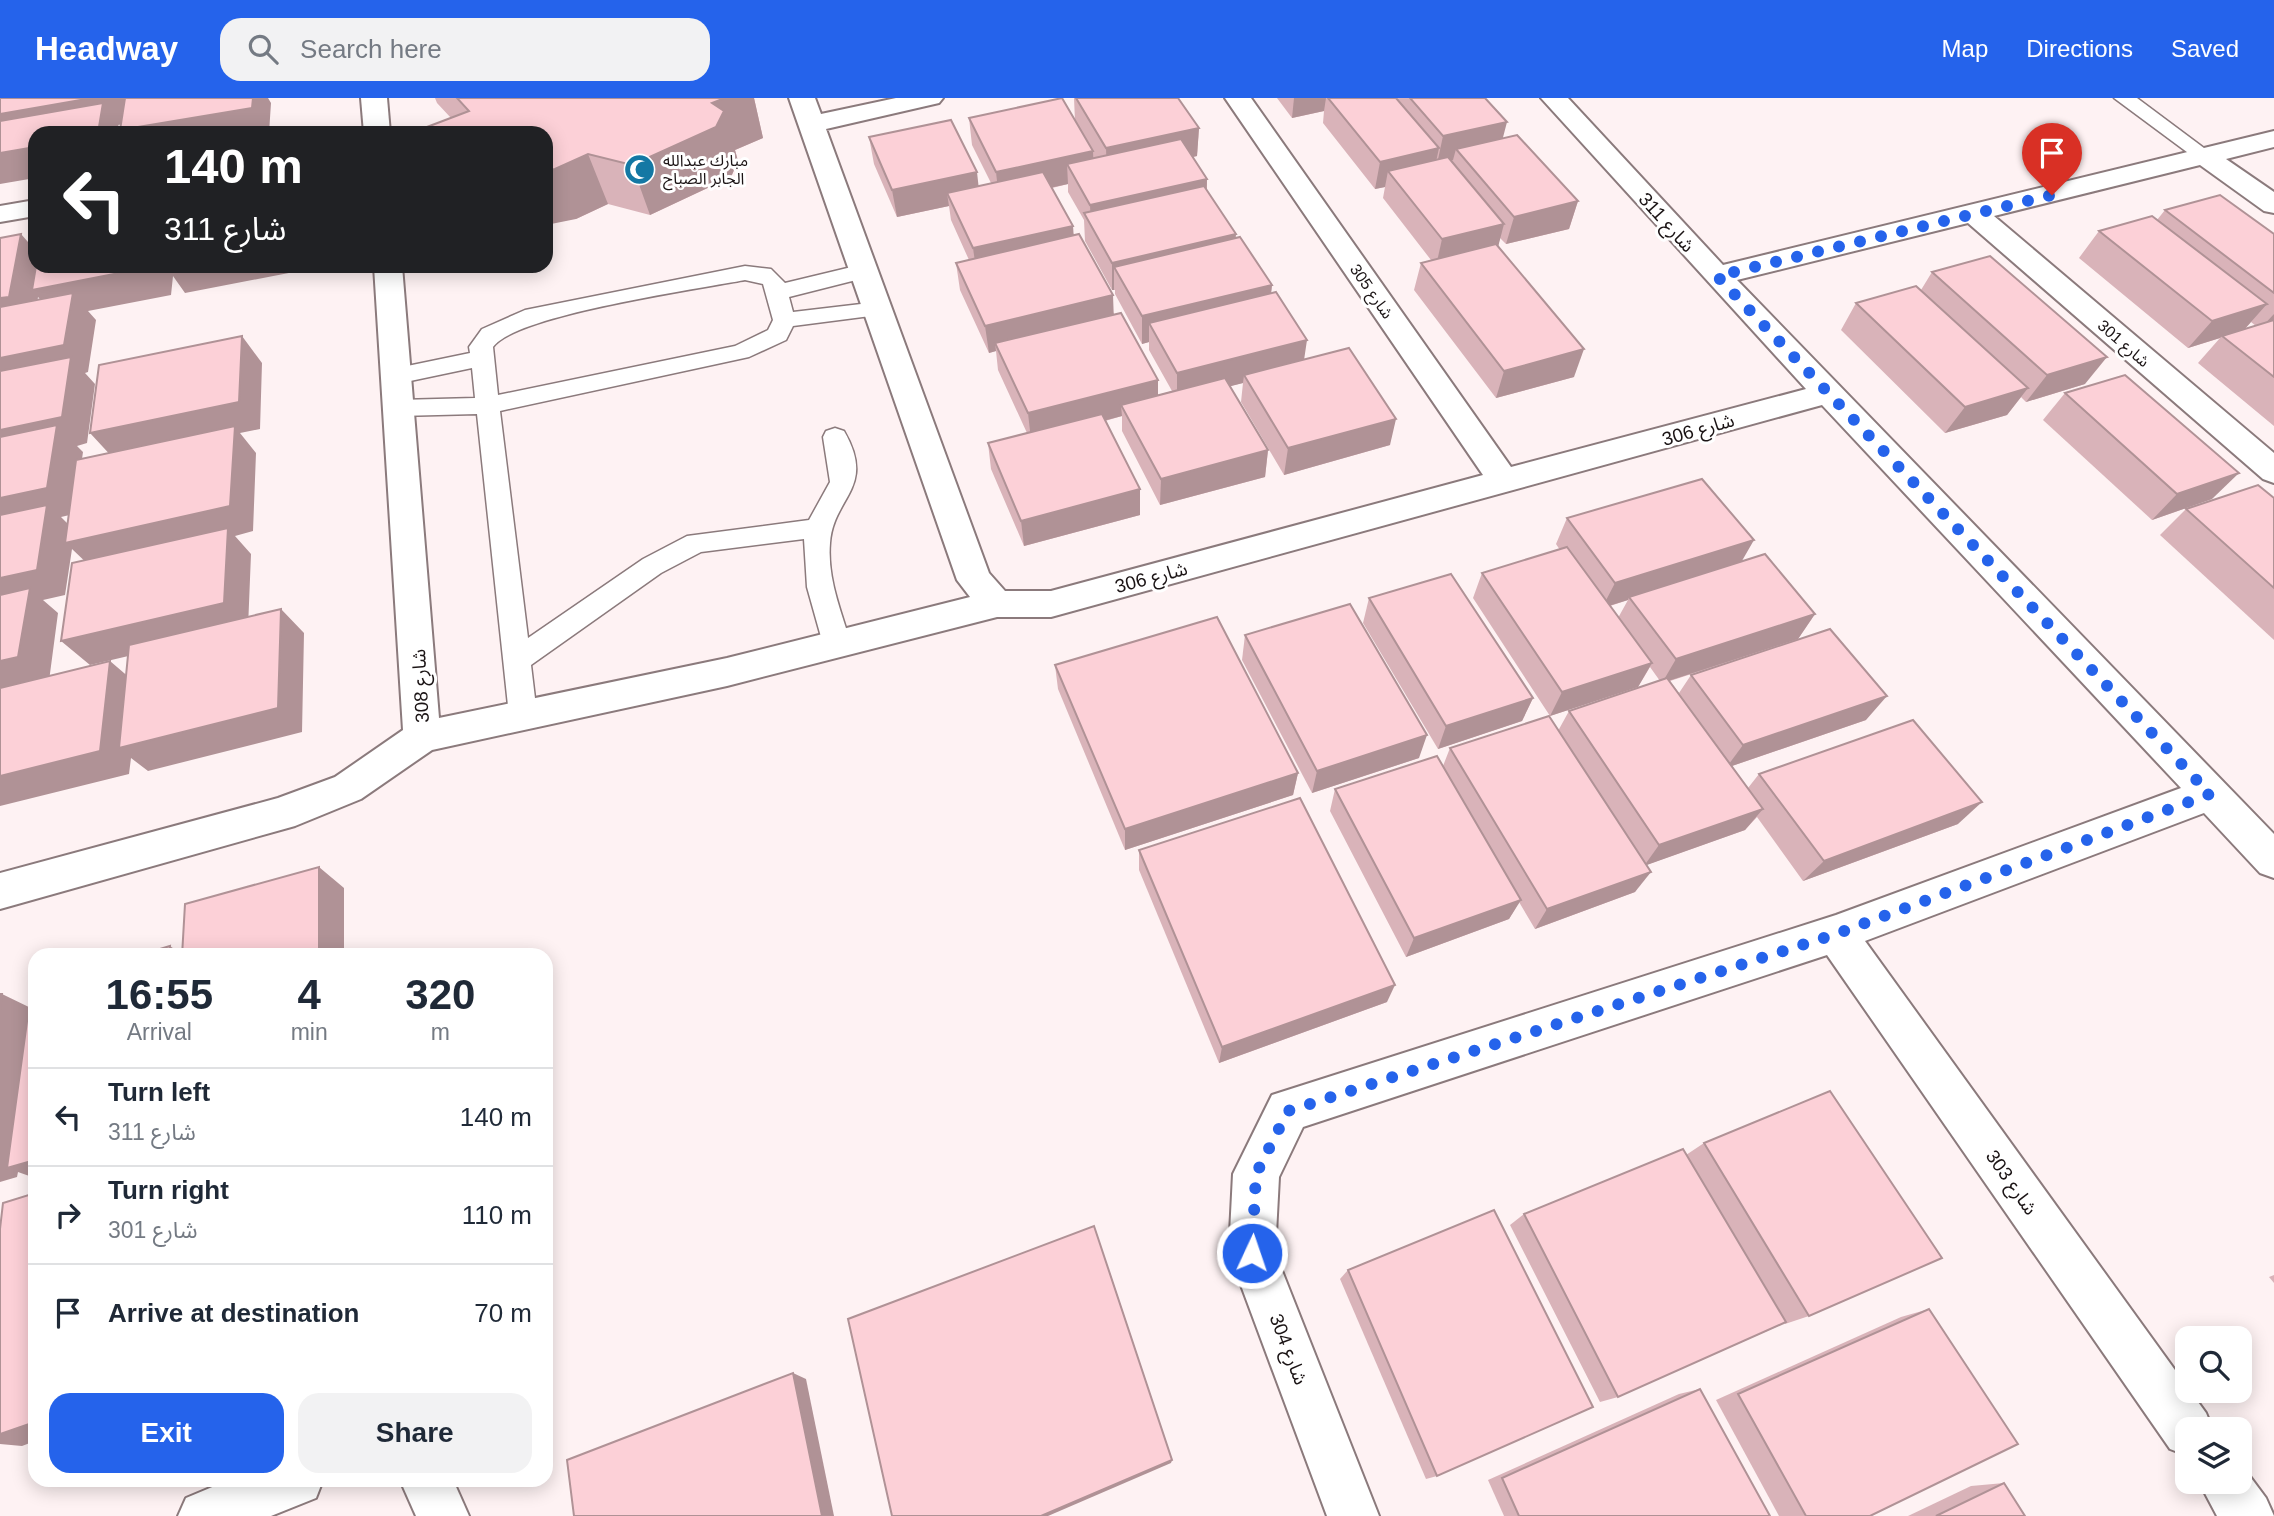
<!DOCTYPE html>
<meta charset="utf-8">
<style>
body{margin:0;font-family:Helvetica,"Noto Sans Arabic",sans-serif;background:#f2f2f3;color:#1f2937;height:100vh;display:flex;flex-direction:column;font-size:26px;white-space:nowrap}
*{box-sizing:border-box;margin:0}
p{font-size:23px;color:#747a83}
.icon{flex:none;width:38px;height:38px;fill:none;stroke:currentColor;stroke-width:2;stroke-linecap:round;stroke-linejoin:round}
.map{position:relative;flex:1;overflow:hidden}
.drawer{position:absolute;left:28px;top:850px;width:525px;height:539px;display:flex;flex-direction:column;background:#fff;border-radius:21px;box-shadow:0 4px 18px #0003}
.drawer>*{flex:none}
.banner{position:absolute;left:28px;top:28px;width:525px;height:147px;border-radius:21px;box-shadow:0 4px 18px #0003;background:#202124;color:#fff;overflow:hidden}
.buttons{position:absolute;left:2175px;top:1228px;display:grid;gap:14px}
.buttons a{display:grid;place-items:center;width:77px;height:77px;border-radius:14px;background:#fff;box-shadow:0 4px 18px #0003;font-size:35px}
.pin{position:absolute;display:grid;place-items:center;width:60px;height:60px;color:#fff;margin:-72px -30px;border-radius:50% 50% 50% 0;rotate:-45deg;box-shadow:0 0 7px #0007}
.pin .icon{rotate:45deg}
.me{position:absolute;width:77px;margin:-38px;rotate:3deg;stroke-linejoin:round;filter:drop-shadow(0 0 5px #0008)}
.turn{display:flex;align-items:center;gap:24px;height:147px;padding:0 21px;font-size:32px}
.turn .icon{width:91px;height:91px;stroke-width:2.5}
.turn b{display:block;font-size:49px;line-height:60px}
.eta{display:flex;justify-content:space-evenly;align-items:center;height:119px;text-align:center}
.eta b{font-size:42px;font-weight:800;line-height:49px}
.action{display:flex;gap:14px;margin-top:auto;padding:14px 21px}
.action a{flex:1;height:80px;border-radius:21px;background:#2563eb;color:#fff;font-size:28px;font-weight:800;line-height:80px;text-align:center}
.action a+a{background:#f2f2f3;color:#1f2937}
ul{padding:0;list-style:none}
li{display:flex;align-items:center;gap:21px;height:98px;padding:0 21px;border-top:2px solid #e0e1e3}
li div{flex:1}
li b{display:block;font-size:26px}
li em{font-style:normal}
header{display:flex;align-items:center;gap:42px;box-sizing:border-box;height:98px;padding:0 35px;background:#2563eb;color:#fff}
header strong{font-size:33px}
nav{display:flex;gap:38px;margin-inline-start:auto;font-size:24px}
.search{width:490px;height:63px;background:#f2f2f3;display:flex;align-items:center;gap:18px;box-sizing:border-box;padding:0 24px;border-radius:21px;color:#747a83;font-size:26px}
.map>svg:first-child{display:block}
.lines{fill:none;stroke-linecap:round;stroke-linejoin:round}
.lane-casing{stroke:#8b7a7c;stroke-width:3}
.street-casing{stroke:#8b7a7c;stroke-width:4}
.lane{fill:#fff;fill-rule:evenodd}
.street{fill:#fff;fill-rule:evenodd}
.wall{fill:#d9b3b9;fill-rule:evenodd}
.shaded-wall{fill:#b09296}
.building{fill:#fcd0d7;stroke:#b09296;stroke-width:2}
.route{stroke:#2563eb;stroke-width:12;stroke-dasharray:0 21.6}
.labels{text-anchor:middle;stroke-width:6;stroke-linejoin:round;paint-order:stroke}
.far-poi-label{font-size:16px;fill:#1b1415;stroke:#fff;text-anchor:start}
.far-street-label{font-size:16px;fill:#1b1415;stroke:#fff}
.street-label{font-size:19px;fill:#1b1415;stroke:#fff}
</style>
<header>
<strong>Headway</strong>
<div class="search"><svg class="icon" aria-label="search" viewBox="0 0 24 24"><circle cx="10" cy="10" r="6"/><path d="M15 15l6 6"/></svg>Search here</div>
<nav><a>Map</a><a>Directions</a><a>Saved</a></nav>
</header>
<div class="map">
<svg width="2274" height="1418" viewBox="0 0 2274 1418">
<rect width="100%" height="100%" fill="#fef2f3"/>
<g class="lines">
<defs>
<g id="lane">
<polygon points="2114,0 2137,0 2216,59 2206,65 2199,63"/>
<path d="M864,166L872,168L875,173L872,178L789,199L793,214L878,204L886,206L889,211L886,216L793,228L786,242L749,259L500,313L528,540L643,461L687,438L809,422L830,384L823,339L826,333L835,330L844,333C877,390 833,399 830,445C827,480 841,513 851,546L847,554L837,557L827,554L823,546L807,489L804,441L701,454L661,475L531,567L537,617L533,625L523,629L513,625L509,617L477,316L399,318L391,316L387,310L391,304L399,302L475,300L472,270L396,286L388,284L384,278L388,272L470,255L469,249L482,231L525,212L745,168L771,171L785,185ZM745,182L763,186L773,222L768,232L735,248L498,297L493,249C515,217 698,191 745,182Z"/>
</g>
<g id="street">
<polygon points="361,0 387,0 390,35 364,35"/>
<polygon points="789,0 815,0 821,16 896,0 943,0 939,5 826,31 989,475 1005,493 1051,493 1483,377 1225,0 1251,0 1511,369 1806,291 1541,0 1568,0 1723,167 2274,33 2274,49 2226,61 2274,94 2274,115 2264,113 2200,67 1994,118 2274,355 2274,385 2263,381 1968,125 1737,182 2274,736 2274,780 2260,775 2204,715 1865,843 2206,1315 2213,1332 2188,1332 2188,1358 2170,1351 1827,857 1303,1029 1279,1079 1275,1155 1379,1418 1327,1418 1229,1155 1233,1076 1272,997 1836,817 2181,690 1822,307 1051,519 997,519 727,588 432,652 361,701 295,728 0,811 0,775 278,700 335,679 403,632 374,168 402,168 439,620 727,560 970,499 957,482"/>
<polygon points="35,102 35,118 0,124 0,108"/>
<polygon points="2240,1365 2266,1400 2274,1418 2217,1418 2199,1384 2240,1384"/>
<polygon points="229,1382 323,1382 316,1400 271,1418 178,1418 186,1400"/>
<polygon points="400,1382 453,1382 469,1418 416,1418"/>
</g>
</defs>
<use href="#lane" class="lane-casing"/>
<use href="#street" class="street-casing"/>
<use href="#lane" class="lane"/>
<use href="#street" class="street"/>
</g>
<g class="wall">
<polygon points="435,0 754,0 763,40 735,52 738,63 731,79 650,117 608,106 576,121 451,20 437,5"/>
<path d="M1074,0H1178L1199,30L1197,58L1193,59L1207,81V92L1235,140L1272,187L1271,195L1305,262L1390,347L1284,377L1241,304L1243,285L1230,288L1268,352L1265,379L1160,407L1122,333V318L1105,323L1140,417L1024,448L991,371L988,345L1027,335L998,272L996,253L989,255L960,192L956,165L969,162L951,122L949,108L897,119L874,66L869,39L979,88L991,85L972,47L969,20L1075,23ZM1068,86V94L1084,122L1085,143L1112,192H1115V196L1142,246L1149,244V252L1172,293L1158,297V282L1114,216L1074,137L1052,90Z"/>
<polygon points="1277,0 1485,0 1503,41 1578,103 1569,131 1506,146 1500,140 1498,148 1574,279 1496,300 1414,192 1421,165 1431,162 1383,100 1385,89 1375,91 1323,25 1324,13 1292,20"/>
<path d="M2165,112L2274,136V328L2198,265L2220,240L2188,250L2079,160L2099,133L2157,122ZM2251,224L2256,228L2245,231Z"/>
<polygon points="1932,174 2085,286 2026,304 2021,299 2007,317 1945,335 1841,232 1856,205 1921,192"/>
<polygon points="2065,295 2212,401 2152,422 2043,322"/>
<polygon points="2274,400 2274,542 2160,437 2186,411"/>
<path d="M1567,420L1741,464L1815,516L1798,541L1670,583L1679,595L1691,577L1866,622L1732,668L1748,690L1759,676L1958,726L1803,783L1757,719L1745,732L1646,767L1635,794L1535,831L1519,804L1509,821L1406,859L1330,713L1335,691L1443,668L1450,650L1558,633L1569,613L1660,583L1650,569L1638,589L1550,618L1473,500L1482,475L1560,452L1556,446ZM1628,502L1618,520L1610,508Z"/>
<polygon points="1369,500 1533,600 1522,623 1438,651 1363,525"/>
<polygon points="1245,537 1419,660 1312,695 1242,562"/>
<polygon points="1055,567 1298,675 1293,697 1125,752 1058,591"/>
<polygon points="1139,752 1387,904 1219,965 1139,772"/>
<polygon points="1704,1045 1809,1218 1785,1226 1785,1225 1618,1299 1600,1304 1510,1127 1524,1116 1686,1057"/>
<polygon points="1348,1172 1437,1378 1426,1381 1340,1181"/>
<polygon points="2274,1177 2274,1185 2269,1179"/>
<polygon points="1929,1211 1870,1418 1779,1418 1716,1302 1901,1219"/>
<polygon points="1700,1291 1770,1418 1504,1418 1488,1382 1679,1296"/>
<polygon points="2004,1385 2025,1418 1908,1418 1971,1388"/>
</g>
<g class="shaded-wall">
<polygon points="92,0 131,0 128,25 118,27 122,32 253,0 268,0 271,5 269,35 98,35 0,47 0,16"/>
<polygon points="725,0 754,0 763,40 735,52 738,63 731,79 650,117 632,67 712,5"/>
<polygon points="1294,0 1326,0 1324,13 1292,20"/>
<polygon points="1507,24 1500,51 1456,51 1453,62 1437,66 1443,38"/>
<polygon points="1199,30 1197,58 1107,78 1106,50"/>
<polygon points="35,49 35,80 0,86 0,55"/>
<polygon points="1439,50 1433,78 1388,73 1385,89 1375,91 1380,64"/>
<polygon points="1093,53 1094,80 1067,66 1068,86 999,101 996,74"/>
<polygon points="588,56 608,106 576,121 546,127 546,73"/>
<polygon points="977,74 980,101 947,95 949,108 897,119 892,92"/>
<polygon points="1207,81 1206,109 1091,128 1090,107"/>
<polygon points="1578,103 1569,131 1506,146 1514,119"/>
<polygon points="1504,126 1497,153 1436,168 1442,141"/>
<polygon points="1073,128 1075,155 977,178 973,150"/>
<polygon points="21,136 35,152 35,168 294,168 294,174 185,195 173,178 171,197 88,213 96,222 88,274 85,275 95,286 87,345 77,348 83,354 74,416 61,419 74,432 115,362 90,335 242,238 262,265 260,331 240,335 256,355 253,433 235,438 251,456 248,530 90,567 61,543 92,470 72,451 65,497 43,502 58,515 49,583 0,594 0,260 56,219 38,199 34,226 0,233 0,200"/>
<polygon points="1236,136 1234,163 1114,169 1114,192 1112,192 1112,165"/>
<polygon points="1272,187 1269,214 1149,225 1149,244 1142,246 1142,218"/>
<polygon points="1113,197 1114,224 995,245 996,253 989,255 985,228"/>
<polygon points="2267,206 2242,234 2222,238 2220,240 2188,250 2212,223"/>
<polygon points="2274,216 2274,227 2260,231"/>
<polygon points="1307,242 1303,269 1244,277 1243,285 1177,302 1177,275"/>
<polygon points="1584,251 1574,279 1496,300 1504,273"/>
<polygon points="2107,259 2085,286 2026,304 2047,277"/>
<polygon points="1158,282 1158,309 1121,307 1122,318 1031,342 1028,315"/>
<polygon points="2028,290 2007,317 1945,335 1965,309"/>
<polygon points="1396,321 1390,347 1284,377 1288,350"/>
<polygon points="1268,352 1265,379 1160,407 1161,381"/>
<polygon points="2239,375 2212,401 2152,422 2177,396"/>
<polygon points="1140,391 1140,417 1024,448 1021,423"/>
<polygon points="1754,442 1739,468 1629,499 1628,502 1602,510 1615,485"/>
<polygon points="281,511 304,535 302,634 148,673 131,660 129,676 0,708 0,678 110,563 138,587"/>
<polygon points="1815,516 1798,541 1662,585 1676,561"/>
<polygon points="1652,565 1638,589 1550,618 1562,594"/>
<polygon points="1887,598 1866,622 1726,670 1743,647"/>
<polygon points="1533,600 1522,623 1438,651 1446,628"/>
<polygon points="1427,637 1419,660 1312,695 1317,673"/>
<polygon points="1298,675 1293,697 1125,752 1125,731"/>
<polygon points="1982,704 1958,726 1803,783 1824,763"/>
<polygon points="1763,711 1745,732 1644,768 1659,747"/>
<polygon points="319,769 344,790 344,858 319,858"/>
<polygon points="1651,774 1635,794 1535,831 1547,811"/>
<polygon points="1521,802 1509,821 1406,859 1414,840"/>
<polygon points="170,848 184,858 169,858"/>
<polygon points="1395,887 1387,904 1219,965 1222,949"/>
<polygon points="2,896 35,912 35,1080 18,1074 17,1079 0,1084 0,912"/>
<polygon points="793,1275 806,1281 834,1418 822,1418"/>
<polygon points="35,1324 35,1343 22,1348 0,1346 0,1336"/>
<polygon points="1172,1362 1171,1365 1048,1418 1041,1418"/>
</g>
<g class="building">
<polygon points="0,0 92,0 0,16"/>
<polygon points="125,0 253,0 252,10 120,32"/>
<polygon points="457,0 725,0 712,5 724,13 716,29 632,67 588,56 555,71 546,73 546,35 419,35 419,32 469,13"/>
<polygon points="1062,0 1093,53 996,74 969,20"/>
<polygon points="1076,0 1178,0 1199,30 1106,50"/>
<polygon points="1328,0 1396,0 1439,50 1380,64"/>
<polygon points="1410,0 1485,0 1507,24 1443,38"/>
<polygon points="103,5 98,35 35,35 35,49 0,55 0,23"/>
<polygon points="951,22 977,74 892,92 869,39"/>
<polygon points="1517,37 1578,103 1514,119 1456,51"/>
<polygon points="1181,41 1207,81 1090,107 1067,66"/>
<polygon points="1448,59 1504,126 1442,141 1388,73"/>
<polygon points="1043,74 1073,128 973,150 947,95"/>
<polygon points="1204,88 1236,136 1112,165 1084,115"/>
<polygon points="2220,97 2274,136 2274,195 2165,112"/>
<polygon points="2152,118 2267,206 2212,223 2099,133"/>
<polygon points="21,136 9,199 0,200 0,140"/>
<polygon points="1079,136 1113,197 985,228 956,165"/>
<polygon points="1240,139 1272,187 1142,218 1114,169"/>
<polygon points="1496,146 1584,251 1504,273 1421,165"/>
<polygon points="1990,158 2107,259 2047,277 1932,174"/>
<polygon points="36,168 150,168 150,169 32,192"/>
<polygon points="1916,188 2028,290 1965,309 1856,205"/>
<polygon points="1276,194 1307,242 1177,275 1149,225"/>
<polygon points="73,195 64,247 0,260 0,209"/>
<polygon points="1121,215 1158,282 1028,315 995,245"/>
<polygon points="2274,222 2274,279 2222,238"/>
<polygon points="242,238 239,304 90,335 99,267"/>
<polygon points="1349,250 1396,321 1288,350 1244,277"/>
<polygon points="71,259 62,319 0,332 0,273"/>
<polygon points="2125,277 2239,375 2177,396 2065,295"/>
<polygon points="1225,280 1268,352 1161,381 1121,307"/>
<polygon points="1102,316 1140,391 1021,423 988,345"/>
<polygon points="57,327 47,390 0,400 0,339"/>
<polygon points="235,328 230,408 65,445 76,362"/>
<polygon points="1702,381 1754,442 1615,485 1567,420"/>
<polygon points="2258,387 2274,400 2274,490 2186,411"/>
<polygon points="47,407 37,472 0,480 0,417"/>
<polygon points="228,430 224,505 61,543 72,465"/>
<polygon points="1567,449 1652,565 1562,594 1482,475"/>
<polygon points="1765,456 1815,516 1676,561 1629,499"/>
<polygon points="1451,476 1533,600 1446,628 1369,500"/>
<polygon points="30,490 18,559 0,563 0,497"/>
<polygon points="1350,506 1427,637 1317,673 1245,537"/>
<polygon points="281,511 278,610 119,650 129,547"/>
<polygon points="1217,519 1298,675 1125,731 1055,567"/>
<polygon points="1830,531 1887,598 1743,647 1691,577"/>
<polygon points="110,563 100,653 0,678 0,590"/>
<polygon points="1667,580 1763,711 1659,747 1569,613"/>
<polygon points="1549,618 1651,774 1547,811 1450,650"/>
<polygon points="1913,622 1982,704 1824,763 1759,676"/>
<polygon points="1437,658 1521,802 1414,840 1335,691"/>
<polygon points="1300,700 1395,887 1222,949 1139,752"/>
<polygon points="319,769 319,858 182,858 185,806"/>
<polygon points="170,848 169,858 137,858"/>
<polygon points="35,886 35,1062 7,1070 32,887"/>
<polygon points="0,896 2,896 0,912"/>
<polygon points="1830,993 1942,1160 1809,1218 1704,1045"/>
<polygon points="1683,1051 1786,1224 1618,1299 1524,1116"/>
<polygon points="35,1095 35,1324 0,1336 0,1131 3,1105"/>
<polygon points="1494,1112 1593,1309 1437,1378 1348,1172"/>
<polygon points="1094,1128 1172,1362 1041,1418 892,1418 848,1221"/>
<polygon points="1929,1211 2018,1346 1870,1418 1806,1418 1738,1296"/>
<polygon points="793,1275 822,1418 574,1418 567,1362"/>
<polygon points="1700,1291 1770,1418 1519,1418 1502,1380"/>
<polygon points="2004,1385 2025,1418 1936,1418"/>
</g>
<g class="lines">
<polyline class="route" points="1252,1155 1256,1076 1288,1013 1836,836 2210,696 1717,178 2052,97"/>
</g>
<defs>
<symbol id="mosque-disc" viewBox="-11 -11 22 22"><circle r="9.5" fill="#1478a4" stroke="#fff"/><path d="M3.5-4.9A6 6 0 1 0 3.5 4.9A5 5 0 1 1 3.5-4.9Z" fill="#fff"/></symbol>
</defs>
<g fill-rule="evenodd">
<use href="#mosque-disc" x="622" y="54" width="35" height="35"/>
</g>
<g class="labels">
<g class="far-poi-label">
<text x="663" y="68">مبارك عبدالله<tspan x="663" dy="18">الجابر الصباح</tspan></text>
</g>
<g class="far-street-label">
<text transform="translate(1372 193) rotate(55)" y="6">شارع 305</text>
<text transform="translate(2124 245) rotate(41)" y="6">شارع 301</text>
</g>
<g class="street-label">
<text transform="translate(1667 124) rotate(48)" y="7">شارع 311</text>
<text transform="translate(1698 331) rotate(-16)" y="7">شارع 306</text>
<text transform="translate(1151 479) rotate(-15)" y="7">شارع 306</text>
<text transform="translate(420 588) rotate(-93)" y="7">شارع 308</text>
<text transform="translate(2012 1084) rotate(55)" y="7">شارع 303</text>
<text transform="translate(1289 1251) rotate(69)" y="7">شارع 304</text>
</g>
</g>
</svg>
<div class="buttons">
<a><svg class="icon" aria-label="search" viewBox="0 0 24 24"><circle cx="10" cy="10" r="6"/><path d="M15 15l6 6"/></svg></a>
<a><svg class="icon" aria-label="layers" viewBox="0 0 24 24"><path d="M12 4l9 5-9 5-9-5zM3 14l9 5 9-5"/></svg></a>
</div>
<div class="pin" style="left:2052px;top:97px;background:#d93025"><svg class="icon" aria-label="arrive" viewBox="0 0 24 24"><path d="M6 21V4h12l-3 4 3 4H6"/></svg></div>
<svg class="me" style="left:1252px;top:1155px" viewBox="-20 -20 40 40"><circle r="17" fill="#2563eb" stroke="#fff" stroke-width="3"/><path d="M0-11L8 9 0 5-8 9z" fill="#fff"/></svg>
<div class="banner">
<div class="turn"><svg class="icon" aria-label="left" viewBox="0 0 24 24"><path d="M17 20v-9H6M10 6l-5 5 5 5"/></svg><div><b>140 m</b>شارع 311</div></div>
</div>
<section class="drawer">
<div class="eta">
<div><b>16:55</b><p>Arrival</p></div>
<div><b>4</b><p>min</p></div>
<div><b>320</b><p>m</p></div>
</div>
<ul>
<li><svg class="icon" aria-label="left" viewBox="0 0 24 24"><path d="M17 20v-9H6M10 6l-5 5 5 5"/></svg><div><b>Turn left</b><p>شارع 311</p></div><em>140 m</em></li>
<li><svg class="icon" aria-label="right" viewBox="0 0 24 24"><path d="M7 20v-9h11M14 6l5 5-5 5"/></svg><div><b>Turn right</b><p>شارع 301</p></div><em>110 m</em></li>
<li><svg class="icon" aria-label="arrive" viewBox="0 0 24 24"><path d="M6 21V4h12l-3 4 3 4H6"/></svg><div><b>Arrive at destination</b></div><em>70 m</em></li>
</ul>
<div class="action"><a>Exit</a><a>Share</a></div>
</section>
</div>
